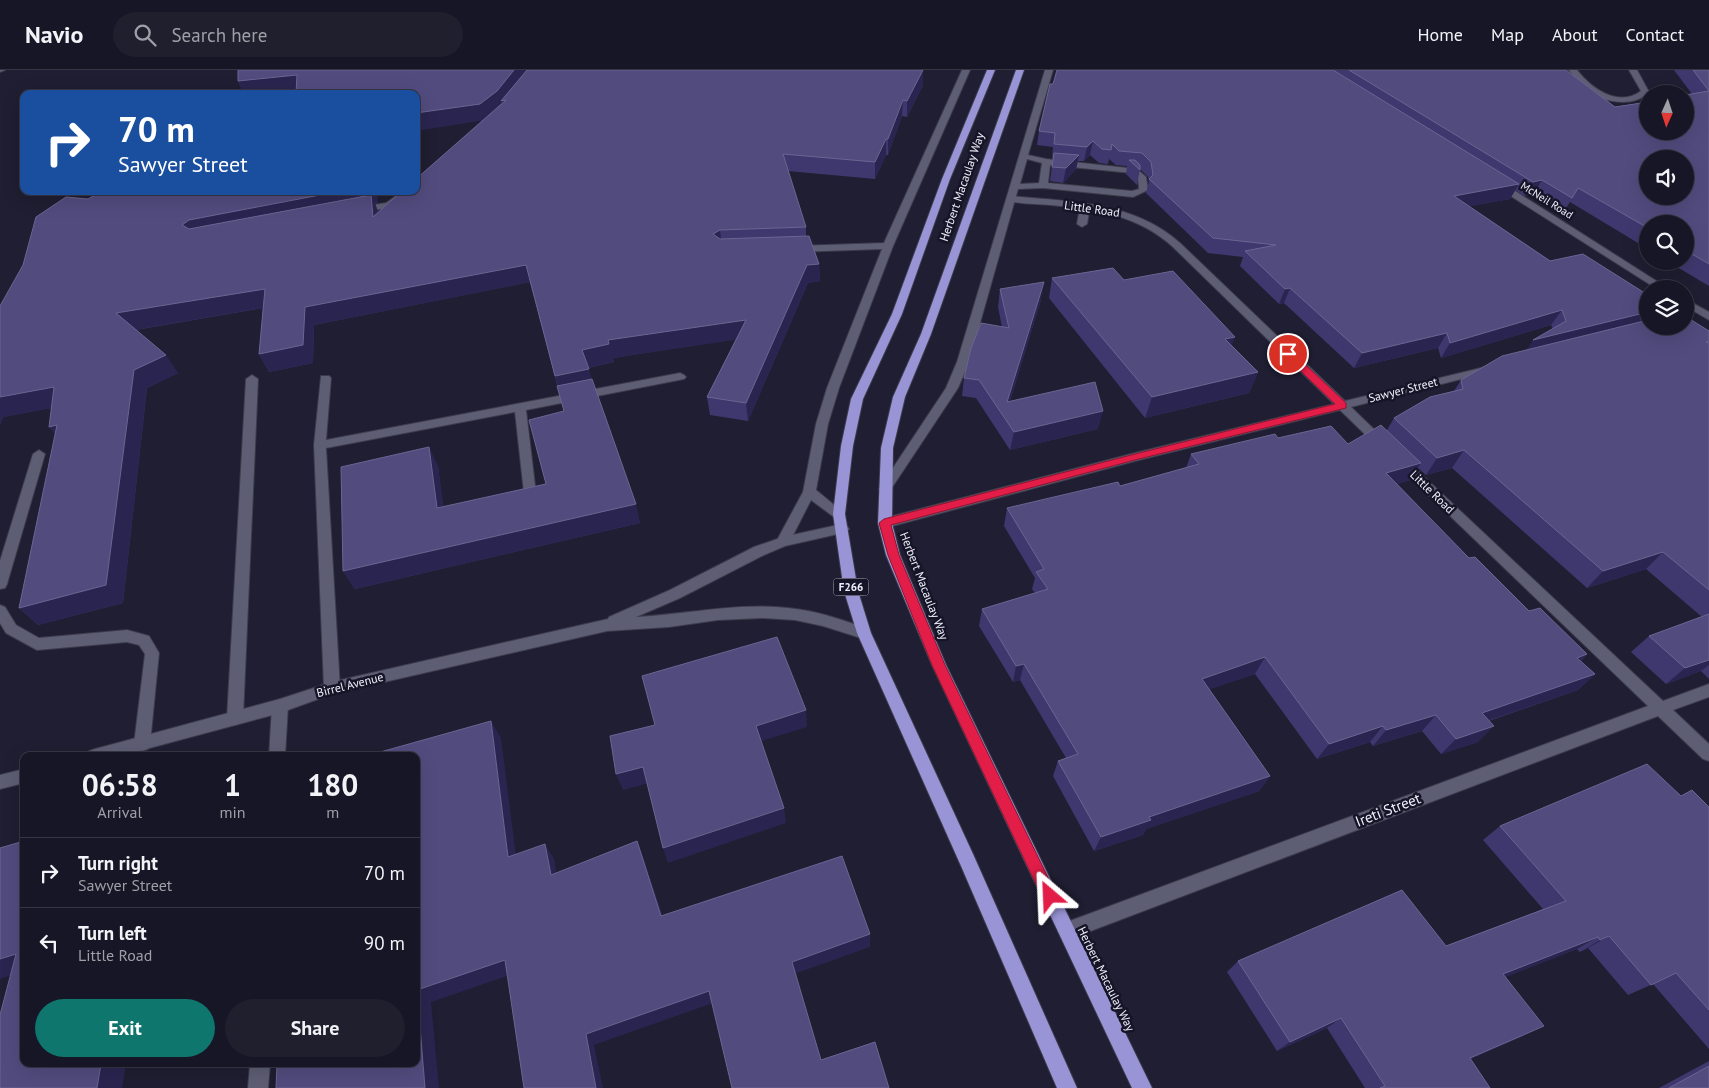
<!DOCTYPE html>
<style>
body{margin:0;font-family:"PT Sans",sans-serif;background:#201f2e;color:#f1f3f6;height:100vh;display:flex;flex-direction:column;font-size:19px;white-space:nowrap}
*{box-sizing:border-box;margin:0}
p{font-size:16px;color:#9e9fa7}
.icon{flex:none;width:28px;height:28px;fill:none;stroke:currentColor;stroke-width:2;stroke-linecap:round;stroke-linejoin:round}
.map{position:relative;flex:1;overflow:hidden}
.side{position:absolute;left:20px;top:682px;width:400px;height:315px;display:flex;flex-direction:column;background:#171626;border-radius:10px;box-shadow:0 5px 20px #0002,0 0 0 1px #363543}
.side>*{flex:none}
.top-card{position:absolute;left:20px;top:20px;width:400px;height:105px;border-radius:10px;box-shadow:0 5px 20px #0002,0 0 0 1px #363543;background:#1a4fa0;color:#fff;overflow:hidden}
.needle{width:32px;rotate:183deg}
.buttons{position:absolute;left:1639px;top:15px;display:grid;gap:10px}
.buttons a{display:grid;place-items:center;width:55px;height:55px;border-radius:50%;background:#171626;box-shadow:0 5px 20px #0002,0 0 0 1px #363543;font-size:25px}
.pin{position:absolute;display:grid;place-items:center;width:42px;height:42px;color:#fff;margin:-21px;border:2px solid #fff;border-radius:50%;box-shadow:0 1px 5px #0007}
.me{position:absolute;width:55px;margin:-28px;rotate:334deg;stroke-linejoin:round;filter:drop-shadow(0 0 4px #0008)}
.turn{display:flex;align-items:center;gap:18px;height:105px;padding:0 15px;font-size:22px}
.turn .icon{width:65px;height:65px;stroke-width:2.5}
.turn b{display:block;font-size:35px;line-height:42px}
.eta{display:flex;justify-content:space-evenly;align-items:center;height:85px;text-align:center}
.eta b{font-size:30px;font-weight:700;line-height:35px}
.cta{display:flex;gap:10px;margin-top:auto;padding:10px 15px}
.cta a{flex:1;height:58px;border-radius:30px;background:#0f766e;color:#fff;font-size:20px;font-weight:700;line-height:58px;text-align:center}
.cta a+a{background:#201f2e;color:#f1f3f6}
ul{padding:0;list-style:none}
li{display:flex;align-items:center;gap:15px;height:70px;padding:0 15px;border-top:1px solid #363543}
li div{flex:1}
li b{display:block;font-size:19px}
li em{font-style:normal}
header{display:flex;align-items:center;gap:30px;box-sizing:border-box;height:70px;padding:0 25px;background:#171626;border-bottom:1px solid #363543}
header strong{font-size:24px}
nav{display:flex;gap:28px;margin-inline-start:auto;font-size:18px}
.search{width:350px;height:45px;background:#201f2e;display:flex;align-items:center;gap:12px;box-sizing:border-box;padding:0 18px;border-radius:28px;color:#9e9fa7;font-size:19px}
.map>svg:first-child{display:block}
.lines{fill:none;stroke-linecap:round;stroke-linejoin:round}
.service-casing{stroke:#3c3b4b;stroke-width:2}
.minor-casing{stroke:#3c3b4b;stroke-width:2}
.tertiary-casing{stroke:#3c3b4b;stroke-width:2}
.trunk-casing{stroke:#3c3b4b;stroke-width:2}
.service{fill:#5d5d74;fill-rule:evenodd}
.minor{fill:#5d5d74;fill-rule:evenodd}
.tertiary{fill:#5d5d74;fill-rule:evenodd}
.trunk{fill:#9894d6;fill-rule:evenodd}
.wall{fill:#3f386f}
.shaded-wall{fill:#2a2550}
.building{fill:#524b7e;stroke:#6b6592;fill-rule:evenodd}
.route{fill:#e11d48;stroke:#92132f}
.labels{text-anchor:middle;stroke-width:5;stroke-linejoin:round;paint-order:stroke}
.far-street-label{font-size:11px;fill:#efeffd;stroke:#161528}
.shield{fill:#161528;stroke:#aeaebd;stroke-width:1}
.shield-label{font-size:11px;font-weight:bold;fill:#efeffd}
.street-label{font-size:12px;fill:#efeffd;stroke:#161528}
.near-street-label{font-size:15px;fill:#efeffd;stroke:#161528}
</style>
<header>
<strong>Navio</strong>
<div class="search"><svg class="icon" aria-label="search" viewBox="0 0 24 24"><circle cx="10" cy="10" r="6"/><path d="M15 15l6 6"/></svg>Search here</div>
<nav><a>Home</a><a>Map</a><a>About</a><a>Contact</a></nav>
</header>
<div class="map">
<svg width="1709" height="1018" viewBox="0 0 1709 1018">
<rect width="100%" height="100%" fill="#1f1e32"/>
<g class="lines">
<defs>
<g id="service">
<polygon points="962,0 970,0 893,176 839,318 828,354 816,420 845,444 844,447 834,447 811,430 788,475 778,475 776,472 803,422 816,354 827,318 882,179 796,182 791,179 796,176 884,173"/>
<path d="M1045,0H1053L1028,85L1046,89L1137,99L1146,107L1148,120L1133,127L1043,118L1018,119L969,292L958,318L889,422H881L879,419L881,416L946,318L957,292ZM1027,89L1042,93L1039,113L1020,114ZM1050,95L1132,103L1138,108L1139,119L1132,121L1048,113Z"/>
<path d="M1569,0H1577C1591,18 1618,38 1641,21L1629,0H1637L1649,22C1633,39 1600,32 1584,18C1578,13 1574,6 1569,0Z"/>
<polygon points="403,121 413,121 392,137 359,143 354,140 359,137 386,133"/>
<polygon points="1085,134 1090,137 1087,154 1082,157 1077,154 1080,137"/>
<polygon points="680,303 684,305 686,307 684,309 526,340 537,432 536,435 526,435 525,432 515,342 326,378 340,618 337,622 332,624 327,622 324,618 314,375 321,306 329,306 331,308 326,370"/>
<polygon points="252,305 258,309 243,648 240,653 235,655 230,653 227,648 246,309"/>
<polygon points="39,380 45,384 7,514 5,518 0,519 0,491 33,384"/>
<polygon points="0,535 5,537 16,555 39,568 127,560 149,566 159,583 150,674 148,679 142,681 136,679 134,674 145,584 139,575 127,572 37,580 6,563 0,553"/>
</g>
<g id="minor">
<polygon points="0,0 5,0 0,2"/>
<polygon points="1498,111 1501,112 1669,219 1657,219 1495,116 1495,112"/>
<path d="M1011,126C1071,132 1133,131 1180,173L1345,331L1489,296L1495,299L1493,301L1351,337L1386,371L1388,374L1382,378L1378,377L1340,340L1135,391L885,458L880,456L878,453L880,450L885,448L1135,383L1334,334L1173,177C1138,145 1096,139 1050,135C1036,134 1022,134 1008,131V127Z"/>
<polygon points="1685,229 1709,242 1709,250 1685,236"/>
<polygon points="1401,388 1405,389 1663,631 1709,614 1709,627 1673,640 1709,674 1709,691 1703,689 1658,646 1067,870 1061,867 1058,861 1061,855 1067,852 1648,636 1397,395 1395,392 1397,389"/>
<polygon points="280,629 285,631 288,636 285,686 269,686 272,636 275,631"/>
<polygon points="250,994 270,994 268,1018 248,1018"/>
</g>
<g id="tertiary">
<path d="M842,454L847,456L849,459L847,462L785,476L764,485L680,528L636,547C689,544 743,531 796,539C821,542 845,551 869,559L871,563L869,567L864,569L823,556L795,550L763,548L718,550L669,557L607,561L332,624L280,643L120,686H87L89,681L95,679L280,629L332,612L608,549L609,547L670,520L754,477L783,467Z"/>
<polygon points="24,699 24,713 0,719 0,705"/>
</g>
<g id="trunk">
<polygon points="987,0 995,0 950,109 902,244 863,329 853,376 845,444 858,521 871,563 973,784 1077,1018 1057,1018 961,796 857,563 844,521 833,444 841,376 851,329 892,244 942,109"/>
<polygon points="1016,0 1024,0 931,264 905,327 893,378 892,453 900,485 946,595 1152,1018 1132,1018 932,595 886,485 878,453 881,378 893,327 921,264"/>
</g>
</defs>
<use href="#service" class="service-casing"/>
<use href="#minor" class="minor-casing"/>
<use href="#tertiary" class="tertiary-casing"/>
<use href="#trunk" class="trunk-casing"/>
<use href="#service" class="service"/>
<use href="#minor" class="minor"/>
<use href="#tertiary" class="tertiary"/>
<use href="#trunk" class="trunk"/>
</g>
<g class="wall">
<polygon points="923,0 923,15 907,47 902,46 888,85 886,85 875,109 788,101 806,157 806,166 819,194 820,211 808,213 748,351 710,345 707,327 736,269 613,288 614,292 588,298 591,310 640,453 355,519 343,501 438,396 443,437 546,414 564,341 530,212 314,255 313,293 269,302 259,284 263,238 136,260 178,303 147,318 123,533 38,555 19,538 55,364 51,338 3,347 0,355 0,236 88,129 378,133 375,133 378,142 483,51 296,21 276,24 244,24 238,11"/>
<polygon points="1057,0 1566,0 1615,37 1692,24 1674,0 1709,0 1709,216 1667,191 1685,191 1685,154 1648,154 1648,179 1570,132 1563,143 1533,125 1524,126 1515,120 1510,129 1469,136 1648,256 1709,261 1709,609 1701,601 1666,614 1631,582 1649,566 1702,547 1646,499 1587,518 1452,398 1426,405 1418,398 1410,410 1397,414 1469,488 1529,541 1587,584 1581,591 1595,604 1578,620 1489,651 1478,672 1441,684 1422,661 1373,676 1370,672 1317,689 1255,604 1209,619 1270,706 1259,721 1146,759 1143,765 1094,781 1053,706 1058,691 1066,688 1020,610 1013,612 979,556 982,539 1035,523 1032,519 1035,508 1004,456 1007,438 1120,416 1186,398 1191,384 1278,368 1348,374 1387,360 1394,348 1454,321 1461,310 1526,280 1553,259 1551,255 1441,288 1438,278 1354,298 1284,233 1279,234 1240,196 1243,187 1208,183 1146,123 1149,111 1148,107 1140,99 1137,115 1126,104 1127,96 1116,95 1109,89 1108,94 1099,93 1090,85 1084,91 1078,91 1076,99 1063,113 1050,111 1053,88 1052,88 1053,77 1037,75 1039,61"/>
<polygon points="1052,208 1124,210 1231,275 1258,302 1249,323 1145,348 1049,228"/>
<polygon points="1000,219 1041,230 1010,331 1098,359 1010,380 976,328 962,326 964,308 1002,257 998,237"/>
<polygon points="1681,726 1709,737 1709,979 1653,914 1628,925 1588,878 1580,882 1577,879 1505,907 1523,966 1470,989 1490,1018 1365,1018 1327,958 1277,981 1227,902 1238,891 1446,876 1543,839 1483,770 1500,756"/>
<polygon points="1709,991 1709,1018 1659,1018"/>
</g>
<g class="shaded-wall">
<polygon points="514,0 531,0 506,31 485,50 416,61 416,43"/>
<polygon points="923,0 923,15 907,47 907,31"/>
<polygon points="297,5 304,20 276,24 244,24 238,11"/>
<polygon points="903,30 902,46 888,85 888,69"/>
<polygon points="886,69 886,85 875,109 875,92"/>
<polygon points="1093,71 1090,85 1084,91 1087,77"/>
<polygon points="1079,85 1076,99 1063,113 1066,98"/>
<polygon points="1542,110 1533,125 1524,126 1533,112"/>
<polygon points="1519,114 1510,129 1446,141 1454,126"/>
<polygon points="341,121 377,121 378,133 375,133 378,142 380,164 199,167 182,155 189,150"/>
<polygon points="720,160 722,177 713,164"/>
<polygon points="819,194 820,211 808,213 748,351 746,333 807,195"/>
<polygon points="526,195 531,212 314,255 313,293 269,302 259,284 305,237"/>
<polygon points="1044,212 1041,230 1004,350 1007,332"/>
<polygon points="1290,218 1284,233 1279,234 1285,219"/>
<polygon points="265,219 274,236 129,261 116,243"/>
<polygon points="1562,240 1551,255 1441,288 1450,273"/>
<polygon points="1648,242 1648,254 1523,285 1533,270"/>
<polygon points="746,250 748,268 613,288 614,292 587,298 582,280 608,270"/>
<polygon points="1447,263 1438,278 1354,298 1362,283"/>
<polygon points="1235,267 1227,288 1225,269"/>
<polygon points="166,285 178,303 147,318 123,533 38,555 19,538 134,300"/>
<polygon points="589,299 594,317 560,324 555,306"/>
<polygon points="1258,302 1249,323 1145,348 1152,327"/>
<polygon points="54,317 68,335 3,347 0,355 0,327"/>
<polygon points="1103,341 1098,359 1010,380 1014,362"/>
<polygon points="57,355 64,375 49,357"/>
<polygon points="429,377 438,396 446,456 437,438"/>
<polygon points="1464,380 1452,398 1426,405 1437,388"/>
<polygon points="1421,393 1410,410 1376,420 1386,403"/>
<polygon points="636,434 640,453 355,519 343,501"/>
<polygon points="1663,482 1646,499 1587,518 1603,501"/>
<polygon points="1587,584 1570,601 1577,588"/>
<polygon points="1265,587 1255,604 1193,625 1202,609"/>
<polygon points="1709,590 1709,595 1701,601 1666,614 1685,598"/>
<polygon points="1024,594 1020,610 1013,612 1016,596"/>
<polygon points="1595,604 1578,620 1466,658 1482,643"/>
<polygon points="806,640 807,657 758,672 756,656"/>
<polygon points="1436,645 1422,661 1373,676 1386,660"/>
<polygon points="491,651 501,668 518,802 508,787"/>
<polygon points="1383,656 1370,672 1317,689 1329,674"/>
<polygon points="1494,656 1478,672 1441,684 1456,669"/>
<polygon points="643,697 649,713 623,720 616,704"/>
<polygon points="1270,706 1259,721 1146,759 1143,765 1094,781 1101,767 1149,747"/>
<polygon points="784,738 786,753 668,793 663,778"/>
<polygon points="637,771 643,786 667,859 661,846"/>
<polygon points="545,774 554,789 559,819 551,805"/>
<polygon points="870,864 870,877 794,904 792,892"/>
<polygon points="1609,866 1588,878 1580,882 1600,870"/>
<polygon points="1598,867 1577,879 1485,915 1503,904"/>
<polygon points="16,884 24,901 0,909 0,889"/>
<polygon points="505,890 516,903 431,932 439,1018 425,1018 417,920"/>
<polygon points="709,921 713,933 594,975 603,1018 596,1018 586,964"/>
<polygon points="1341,948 1327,958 1277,981 1290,972"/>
<polygon points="1544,956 1523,966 1451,998 1470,988"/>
<polygon points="101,994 126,994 122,1018 97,1018"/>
</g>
<g class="building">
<polygon points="238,0 514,0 497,21 480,34 416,43 416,24 296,24 297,5 238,11"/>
<polygon points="527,0 923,0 907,31 903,30 888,69 886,69 875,92 783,84 806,157 720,160 713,164 720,169 809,166 819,194 807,195 746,333 707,327 746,250 608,270 609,274 582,280 589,299 555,306 526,195 305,237 303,275 259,284 265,219 116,243 166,285 134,300 106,515 19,538 57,355 49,357 54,317 0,327 0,236 23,195 36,147 66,127 88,129 102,121 341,121 189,150 182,155 189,159 371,125 373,147 402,121 416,121 416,109 506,30 501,31"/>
<polygon points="1057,0 1333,0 1519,114 1454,126 1550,191 1583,184 1648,225 1648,242 1533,270 1566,251 1562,240 1450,273 1447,263 1362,283 1290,218 1285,219 1245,181 1276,175 1213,168 1149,109 1153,105 1151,92 1142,83 1119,81 1112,74 1111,80 1102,79 1093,71 1087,77 1054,74 1055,63 1039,61 1050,14 1053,14"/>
<path d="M1349,0H1566L1615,37L1648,32V61H1685V25L1709,21V194L1685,180V154H1648V158L1578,118L1572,128L1542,110L1533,112ZM1648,89H1685V126H1648Z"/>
<polygon points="1693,0 1709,0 1709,21"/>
<polygon points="1054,83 1079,85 1066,98 1052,97"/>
<polygon points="1129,90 1135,90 1140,95 1140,100"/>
<polygon points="1113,198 1124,210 1173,201 1235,267 1225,269 1258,302 1152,327 1052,208"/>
<polygon points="1044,212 1007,332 1095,312 1103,341 1014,362 979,310 964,308 971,278 981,253 1009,258 1000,219"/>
<polygon points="1685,246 1709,261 1709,271 1706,272 1709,273 1709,520 1663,482 1603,501 1464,380 1437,388 1394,348 1430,327 1463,319 1461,310 1502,286 1648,250 1648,256 1685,256"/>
<polygon points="592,309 636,434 343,501 341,397 429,377 437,438 546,414 529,350 564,341 557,316"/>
<polygon points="1381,355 1421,393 1386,403 1469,488 1475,487 1529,541 1540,538 1587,584 1577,588 1595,604 1482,643 1494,656 1456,669 1436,645 1386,660 1383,656 1329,674 1265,587 1202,609 1270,706 1149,747 1151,750 1101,767 1058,691 1078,684 1024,594 1016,596 982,539 1048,519 1036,502 1044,499 1007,438 1118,412 1120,416 1199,394 1191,384 1275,364 1278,368 1331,356 1348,374"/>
<polygon points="1709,544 1709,590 1685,598 1649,566"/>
<polygon points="777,567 806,640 756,656 784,738 663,778 643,697 616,704 610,666 655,655 642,606"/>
<polygon points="491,651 508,787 545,774 551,805 637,771 661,846 842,786 870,864 792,892 821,990 875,972 889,1018 732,1018 709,921 586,964 596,1018 524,1018 505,890 417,920 425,1018 276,1018 277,994 416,994 416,686 366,686"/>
<polygon points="1647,694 1681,726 1692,720 1709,737 1709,940 1676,903 1651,915 1609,866 1600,870 1598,867 1503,904 1544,956 1470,988 1490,1018 1380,1018 1385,1016 1341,948 1290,972 1238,891 1402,820 1446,876 1566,831 1500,756"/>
<polygon points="24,771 24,994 101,994 97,1018 0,1018 0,945 16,884 0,889 0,778"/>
<polygon points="1709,996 1709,1018 1669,1018"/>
</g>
<polygon class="route" points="1288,281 1292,282 1346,333 1346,338 1135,390 891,455 899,485 945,595 1057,826 1055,831 1050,833 1044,831 932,595 888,485 879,453 884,449 1135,384 1335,334 1285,286 1284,284"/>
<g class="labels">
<g class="far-street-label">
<text transform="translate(1547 130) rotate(32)" y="4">McNeil Road</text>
</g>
<rect class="shield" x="833.5" y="508.5" width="35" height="17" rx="4"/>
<g class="shield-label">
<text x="851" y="521">F266</text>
</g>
<g class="street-label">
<text transform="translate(962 117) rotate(-71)" y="4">Herbert Macaulay Way</text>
<text transform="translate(1092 139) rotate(8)" y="4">Little Road</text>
<text transform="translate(1403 320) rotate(-14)" y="4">Sawyer Street</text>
<text transform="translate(1432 422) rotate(44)" y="4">Little Road</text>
<text transform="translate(924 516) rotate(69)" y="4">Herbert Macaulay Way</text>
<text transform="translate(350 615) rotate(-14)" y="4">Birrel Avenue</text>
<text transform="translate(1106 909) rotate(64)" y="4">Herbert Macaulay Way</text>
</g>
<g class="near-street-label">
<text transform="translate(1388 740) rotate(-21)" y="5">Ireti Street</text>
</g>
</g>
</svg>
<div class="buttons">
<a><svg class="needle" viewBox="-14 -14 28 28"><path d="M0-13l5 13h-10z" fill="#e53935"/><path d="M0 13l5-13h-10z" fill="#9e9fa7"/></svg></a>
<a><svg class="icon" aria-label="sound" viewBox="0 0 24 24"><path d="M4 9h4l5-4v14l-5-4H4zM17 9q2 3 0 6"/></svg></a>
<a><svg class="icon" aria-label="search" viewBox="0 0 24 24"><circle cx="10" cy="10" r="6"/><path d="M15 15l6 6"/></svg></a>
<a><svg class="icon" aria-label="layers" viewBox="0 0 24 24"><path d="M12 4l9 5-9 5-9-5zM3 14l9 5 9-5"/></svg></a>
</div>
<div class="pin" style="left:1288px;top:284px;background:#d93025"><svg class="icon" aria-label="arrive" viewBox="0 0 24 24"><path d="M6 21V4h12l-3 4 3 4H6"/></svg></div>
<svg class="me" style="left:1050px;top:826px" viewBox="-20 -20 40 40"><path d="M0-17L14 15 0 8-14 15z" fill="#e11d48" stroke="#fff" stroke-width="4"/></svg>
<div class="top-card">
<div class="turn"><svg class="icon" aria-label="right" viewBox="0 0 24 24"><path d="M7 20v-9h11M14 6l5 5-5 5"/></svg><div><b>70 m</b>Sawyer Street</div></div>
</div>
<section class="side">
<div class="eta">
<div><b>06:58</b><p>Arrival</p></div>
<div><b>1</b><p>min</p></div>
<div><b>180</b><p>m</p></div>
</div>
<ul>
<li><svg class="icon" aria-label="right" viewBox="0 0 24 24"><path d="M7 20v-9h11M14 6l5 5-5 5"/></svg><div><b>Turn right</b><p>Sawyer Street</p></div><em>70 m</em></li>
<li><svg class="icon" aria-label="left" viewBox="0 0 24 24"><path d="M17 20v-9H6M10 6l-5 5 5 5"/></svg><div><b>Turn left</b><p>Little Road</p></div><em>90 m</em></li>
</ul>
<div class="cta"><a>Exit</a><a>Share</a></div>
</section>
</div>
